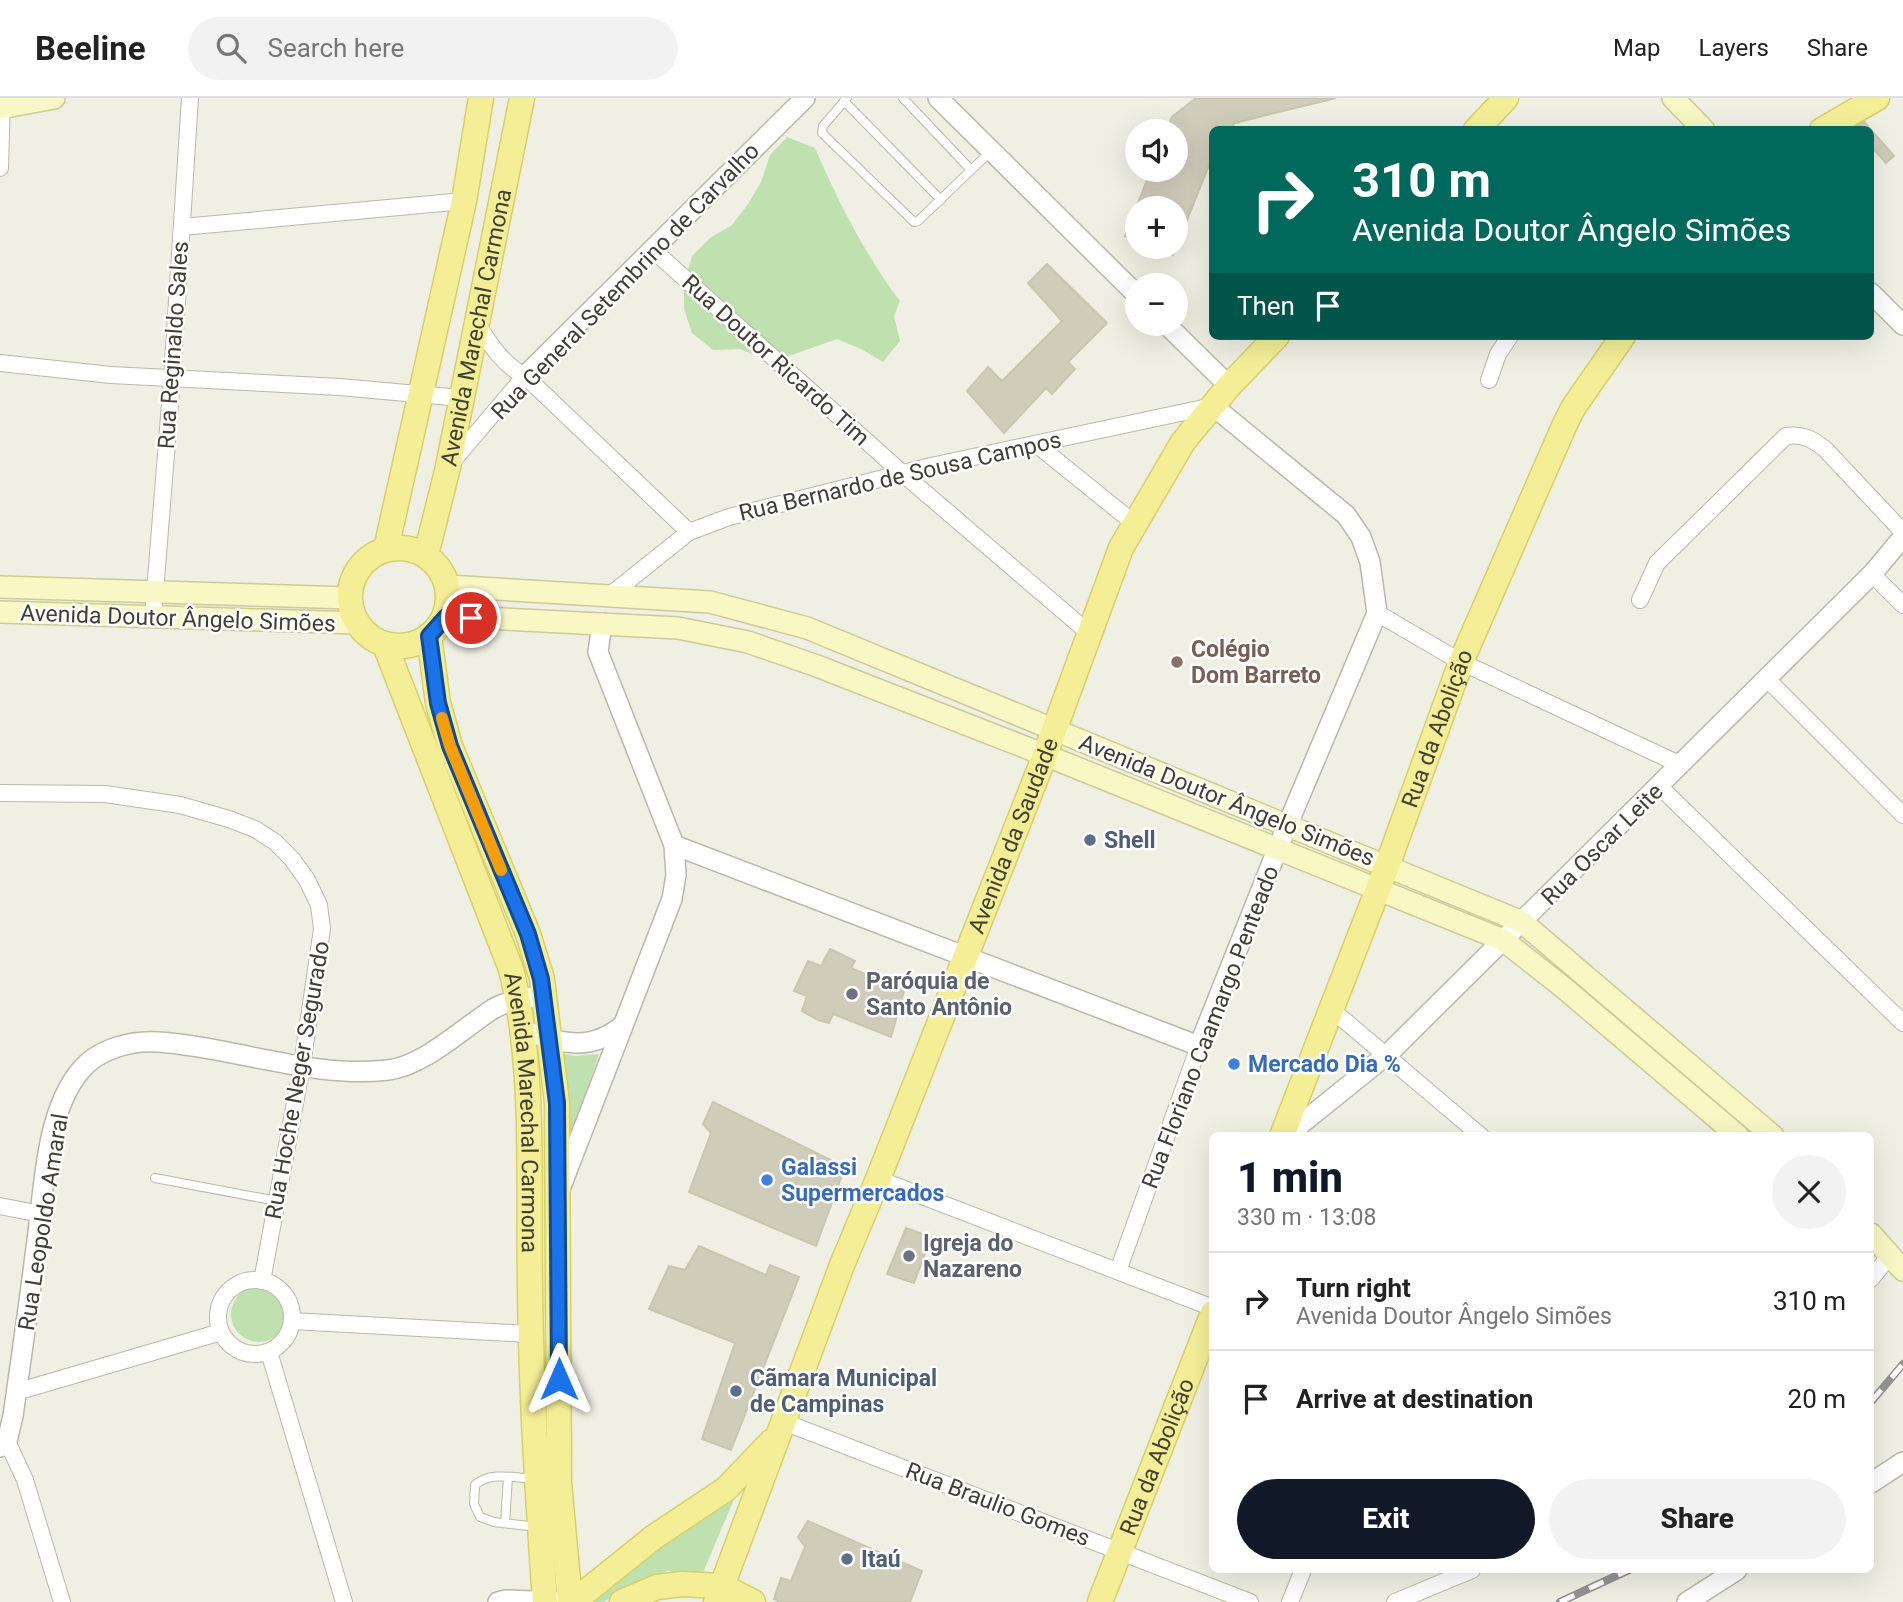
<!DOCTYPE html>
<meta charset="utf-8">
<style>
body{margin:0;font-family:Roboto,sans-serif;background:#f2f2f2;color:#222;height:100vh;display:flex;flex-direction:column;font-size:26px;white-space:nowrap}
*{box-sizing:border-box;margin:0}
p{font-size:23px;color:#767676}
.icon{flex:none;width:38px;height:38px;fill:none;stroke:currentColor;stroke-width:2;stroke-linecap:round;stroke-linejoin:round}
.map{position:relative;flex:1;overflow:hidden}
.side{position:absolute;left:1209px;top:1034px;width:665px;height:441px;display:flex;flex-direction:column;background:#fff;border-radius:10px;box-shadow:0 7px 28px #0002}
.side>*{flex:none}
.guide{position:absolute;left:1209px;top:28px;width:665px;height:214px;border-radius:10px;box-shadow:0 7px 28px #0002;background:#00695c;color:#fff;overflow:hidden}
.tools{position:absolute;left:1125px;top:21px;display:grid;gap:14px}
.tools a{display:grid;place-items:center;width:63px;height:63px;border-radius:50%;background:#fff;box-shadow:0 7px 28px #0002;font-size:35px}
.pin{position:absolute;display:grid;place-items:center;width:60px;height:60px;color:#fff;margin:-30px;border:4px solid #fff;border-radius:50%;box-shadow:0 2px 7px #0007}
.me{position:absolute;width:77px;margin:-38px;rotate:0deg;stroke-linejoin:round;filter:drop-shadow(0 0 5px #0008)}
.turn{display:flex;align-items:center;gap:24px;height:147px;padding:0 28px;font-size:32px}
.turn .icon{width:91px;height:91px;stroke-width:2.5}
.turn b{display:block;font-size:49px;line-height:60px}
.then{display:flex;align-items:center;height:66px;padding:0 28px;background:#0003;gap:14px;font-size:26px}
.round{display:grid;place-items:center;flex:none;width:74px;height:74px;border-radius:37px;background:#f2f2f2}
.summary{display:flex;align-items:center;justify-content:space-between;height:119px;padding:0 28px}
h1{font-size:42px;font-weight:800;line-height:52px;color:#111827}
.cta{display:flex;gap:14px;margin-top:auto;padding:14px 28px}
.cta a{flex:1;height:80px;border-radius:42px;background:#111827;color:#fff;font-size:28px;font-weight:800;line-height:80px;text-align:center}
.cta a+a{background:#f2f2f2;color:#222}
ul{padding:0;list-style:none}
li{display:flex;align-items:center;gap:21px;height:98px;padding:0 28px;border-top:2px solid #e0e0e0}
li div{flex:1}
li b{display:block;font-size:26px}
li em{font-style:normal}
header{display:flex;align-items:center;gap:42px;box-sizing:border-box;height:98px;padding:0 35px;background:#fff;border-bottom:2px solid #e0e0e0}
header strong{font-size:33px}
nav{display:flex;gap:38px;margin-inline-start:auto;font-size:24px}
.search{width:490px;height:63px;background:#f2f2f2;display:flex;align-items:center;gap:18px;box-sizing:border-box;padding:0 24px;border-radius:38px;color:#767676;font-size:26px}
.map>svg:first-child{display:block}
.green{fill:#bfe1af}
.building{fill:#d0ccba;stroke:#cac6ae;stroke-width:2}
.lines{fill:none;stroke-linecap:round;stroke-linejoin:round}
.service-casing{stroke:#bab8a7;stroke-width:10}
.minor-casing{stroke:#bab8a7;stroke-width:18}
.tertiary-casing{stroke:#bab8a7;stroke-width:22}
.secondary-casing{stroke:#ccca96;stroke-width:24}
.primary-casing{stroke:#d7d069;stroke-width:27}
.service{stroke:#fff;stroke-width:8}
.minor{stroke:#fff;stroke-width:16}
.tertiary{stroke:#fff;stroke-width:19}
.secondary{stroke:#f9f8c4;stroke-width:21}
.primary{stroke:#f4ef97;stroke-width:24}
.rail-casing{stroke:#929292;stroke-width:8}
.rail{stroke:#fff;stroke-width:5;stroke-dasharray:16;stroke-linecap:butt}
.route-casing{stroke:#114b97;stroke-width:18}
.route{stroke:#1a73e8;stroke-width:12}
.slow{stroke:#f59e0b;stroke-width:12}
.education-dot{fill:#8d6e63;stroke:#fff;stroke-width:2.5}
.service-dot{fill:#5c6f8a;stroke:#fff;stroke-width:2.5}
.worship-dot{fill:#6b7280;stroke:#fff;stroke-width:2.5}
.shop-dot{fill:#3f7fe0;stroke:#fff;stroke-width:2.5}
.labels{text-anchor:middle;stroke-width:5;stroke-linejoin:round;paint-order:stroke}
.street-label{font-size:23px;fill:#413f34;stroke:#fff}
.education-label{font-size:23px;font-weight:bold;fill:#785e54;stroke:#fff;text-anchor:start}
.service-label{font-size:23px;font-weight:bold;fill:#4e5e75;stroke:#fff;text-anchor:start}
.worship-label{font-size:23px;font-weight:bold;fill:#5b616d;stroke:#fff;text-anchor:start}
.shop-label{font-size:23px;font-weight:bold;fill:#366cbe;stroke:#fff;text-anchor:start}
</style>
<header>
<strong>Beeline</strong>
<div class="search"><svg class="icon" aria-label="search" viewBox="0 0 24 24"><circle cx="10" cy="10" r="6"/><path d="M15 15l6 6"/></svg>Search here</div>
<nav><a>Map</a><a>Layers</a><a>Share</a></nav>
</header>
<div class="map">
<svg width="1903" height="1504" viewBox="0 0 1903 1504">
<rect width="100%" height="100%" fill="#f0efe3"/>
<g class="green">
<path d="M787,39L815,50C838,103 865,157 900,203L894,218L900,243L883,264L861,251L837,241L789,258L764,261L740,251L713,252L692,235L684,211V185L692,158L710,140L732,127L748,106L761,84L770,57Z"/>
<polygon points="563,956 575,958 599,956 567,1052"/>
<circle cx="259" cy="1216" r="28"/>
<polygon points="740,1387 702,1477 668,1473 644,1480 604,1504 587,1504"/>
</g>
<g class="building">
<polygon points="1196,0 1336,0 1235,25 1228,32 1213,32 1213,57 1173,157 1153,149 1176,149 1176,110 1138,110 1138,142 1125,138 1151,72 1176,72 1176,33 1166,33 1172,19"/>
<polygon points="1863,22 1871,32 1857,32 1855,29"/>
<polygon points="1871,32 1894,58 1886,65 1871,48"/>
<polygon points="1047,166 1107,225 1068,264 1075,271 1052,296 1046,290 1004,335 967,293 988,269 1002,283 1062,223 1028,185"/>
<polygon points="830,851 855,863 851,870 904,893 891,939 833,916 829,925 818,922 802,913 807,898 794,893 808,863 821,868"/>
<polygon points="713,1004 845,1069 816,1148 689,1094 711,1035 703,1026"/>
<polygon points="906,1130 931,1139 914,1185 887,1176"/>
<polygon points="699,1148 766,1177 770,1167 799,1179 731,1352 702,1341 735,1245 649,1211 669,1168 685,1172"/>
<polygon points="808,1423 922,1473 910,1504 780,1504 774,1501 781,1480 791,1483 805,1449 798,1439"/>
</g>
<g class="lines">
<defs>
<g id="service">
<polyline points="847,0 823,28 822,35 914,124 918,123 991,53"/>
<polyline points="903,0 971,72"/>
<polyline points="844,3 941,102"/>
<polyline points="155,1080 277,1103"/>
<path d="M535,1381C516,1380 490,1373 475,1387L474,1406L480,1419L494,1424L537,1429"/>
<polyline points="505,1425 508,1379"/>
</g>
<g id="minor">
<polyline points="0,70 2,0"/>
<polyline points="182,129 464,103"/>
<polyline points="653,152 902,375 1090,536"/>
<path d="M476,225C490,246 503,267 525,278L689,434"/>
<polyline points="0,265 111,277 340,289 461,300"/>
<polyline points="1489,282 1498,256 1510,238"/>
<polyline points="1036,346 1135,426"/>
<polyline points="452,364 525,278"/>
<polyline points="1872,476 1903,507"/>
<polyline points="609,498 689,434 729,419 931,368 1213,308"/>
<path d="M1640,502L1657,465L1786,338C1803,336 1811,340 1825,351L1903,434"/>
<polyline points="1377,515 1461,564 1681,667"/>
<polyline points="153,519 172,281 190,0"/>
<polyline points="1766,580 1903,717"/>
<polyline points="1660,689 1903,925"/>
<polyline points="0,695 105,696 180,707 229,721 255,731 275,744 292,761 307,782 319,807 322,831 302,967 262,1183"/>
<polyline points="1331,911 1481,1038"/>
<polyline points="878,1081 1213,1210"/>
<polyline points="0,1108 41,1116"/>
<polyline points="1118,1173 1199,948"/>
<polyline points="1871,1181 1891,1156"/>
<circle cx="255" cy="1219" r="37"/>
<polyline points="292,1223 530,1236"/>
<polyline points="269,1254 344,1504"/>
<polyline points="16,1294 221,1234"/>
<polyline points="784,1324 1250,1504"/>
<polyline points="7,1343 25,1382 62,1504"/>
<polyline points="1290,1504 1303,1472"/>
<polyline points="1395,1504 1472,1472"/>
</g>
<g id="tertiary">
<polyline points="938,0 1138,198"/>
<polyline points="1871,195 1903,227"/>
<polyline points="1166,226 1229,288"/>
<polyline points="525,278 805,0"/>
<polyline points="674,747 1199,948 1277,752 1377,515 1370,464 1361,439 1346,417 1213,308"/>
<path d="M521,932C561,944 588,956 623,927"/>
<polyline points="1286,1038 1389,955 1872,476 1903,439"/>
<polyline points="560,1091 672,801 676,777 674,747 598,554 602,525"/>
<path d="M0,1349L7,1343L13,1318C21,1262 29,1206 36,1150C44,1096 44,1015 81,972C98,951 132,942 158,944C234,949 313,981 388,972C424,968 463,930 493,911C508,902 527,900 544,897"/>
<polyline points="1871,1385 1903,1364"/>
<polyline points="498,1504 506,1502 556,1504"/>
<polyline points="1687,1504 1737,1472"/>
</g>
<g id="secondary">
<polyline points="1673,0 1704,32"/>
<polyline points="0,10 54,0"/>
<polyline points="448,488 710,504 807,530 1522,824 1773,1038"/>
<polyline points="0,489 349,500"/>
<polyline points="0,514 357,525"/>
<polyline points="446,518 678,530 748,544 817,568 1045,657 1503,842 1564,890 1738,1038"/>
<polyline points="1871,1136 1903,1172"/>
</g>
<g id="primary">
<polyline points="1476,32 1506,0"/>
<polyline points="1822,32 1877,0"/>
<circle cx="399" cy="499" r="49"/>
<polyline points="386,451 464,103 481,0"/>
<path id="s1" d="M426,457L448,369L522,0"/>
<polyline points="429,538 438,605 450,648 528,836 542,881 557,1005 559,1385 570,1504"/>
<path id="s2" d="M385,547L511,871C536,972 528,1086 530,1190C531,1294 538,1400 545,1504"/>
<path id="s3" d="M1282,1038L1387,768L1461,564L1565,326L1573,310L1623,238"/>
<polyline points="573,1504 654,1439 726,1391 771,1344"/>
<polyline points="622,1504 657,1489 682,1486 722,1488 753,1504"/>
<path id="s4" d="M716,1504L842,1167L878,1081L1045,657L1121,450L1183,344L1229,288L1277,238"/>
<path id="s5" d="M1100,1504L1213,1215"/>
</g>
</defs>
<use href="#service" class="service-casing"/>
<use href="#minor" class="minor-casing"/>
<use href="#tertiary" class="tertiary-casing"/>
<use href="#secondary" class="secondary-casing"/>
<use href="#primary" class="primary-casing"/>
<use href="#service" class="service"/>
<use href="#minor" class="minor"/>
<use href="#tertiary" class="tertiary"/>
<use href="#secondary" class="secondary"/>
<use href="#primary" class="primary"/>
<defs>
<g id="rail">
<polyline points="1871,1304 1903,1266"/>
<polyline points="1560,1504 1629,1472"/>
</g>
</defs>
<use href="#rail" class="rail-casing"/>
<use href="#rail" class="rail"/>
</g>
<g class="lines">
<defs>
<polyline id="route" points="471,520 446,519 429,538 438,605 450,648 528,836 541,881 557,1005 559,1281"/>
</defs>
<use href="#route" class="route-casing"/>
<use href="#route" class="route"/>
<polyline class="slow" points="442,620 450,648 501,772"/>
</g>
<circle class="education-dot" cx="1177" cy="564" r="7"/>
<g class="service-dot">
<circle cx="1090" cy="742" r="7"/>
<circle cx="736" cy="1293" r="7"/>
<circle cx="847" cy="1461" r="7"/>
</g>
<g class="worship-dot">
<circle cx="852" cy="896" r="7"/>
<circle cx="909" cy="1158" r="7"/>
</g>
<g class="shop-dot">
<circle cx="1234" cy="966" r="7"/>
<circle cx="767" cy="1082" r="7"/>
</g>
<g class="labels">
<g class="street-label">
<text transform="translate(625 183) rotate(-46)" y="8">Rua General Setembrino de Carvalho</text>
<text dy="8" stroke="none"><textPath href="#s1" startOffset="233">Avenida Marechal Carmona</textPath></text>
<text transform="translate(173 247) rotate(-86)" y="8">Rua Reginaldo Sales</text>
<text transform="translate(776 262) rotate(42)" y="8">Rua Doutor Ricardo Tim</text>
<text transform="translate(900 378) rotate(-13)" y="8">Rua Bernardo de Sousa Campos</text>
<text transform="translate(178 520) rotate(2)" y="8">Avenida Doutor Ângelo Simões</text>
<text dy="8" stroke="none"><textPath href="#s3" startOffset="436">Rua da Abolição</textPath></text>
<text transform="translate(1227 702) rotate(22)" y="8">Avenida Doutor Ângelo Simões</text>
<text dy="8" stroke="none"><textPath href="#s4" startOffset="822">Avenida da Saudade</textPath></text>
<text transform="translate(1602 746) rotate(-45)" y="8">Rua Oscar Leite</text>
<text transform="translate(1210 929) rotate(-69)" y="8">Rua Floriano Caamargo Penteado</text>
<text transform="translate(297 982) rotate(-80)" y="8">Rua Hoche Neger Segurado</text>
<text dy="8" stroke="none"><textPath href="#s2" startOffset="492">Avenida Marechal Carmona</textPath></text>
<text transform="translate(43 1124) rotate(-81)" y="8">Rua Leopoldo Amaral</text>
<text dy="8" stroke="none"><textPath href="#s5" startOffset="156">Rua da Abolição</textPath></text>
<text transform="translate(998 1406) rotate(21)" y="8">Rua Braulio Gomes</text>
</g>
<g class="education-label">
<text x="1191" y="559">Colégio<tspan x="1191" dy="26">Dom Barreto</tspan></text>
</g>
<g class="service-label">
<text x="1104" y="750">Shell</text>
<text x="750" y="1288">Cãmara Municipal<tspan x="750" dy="26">de Campinas</tspan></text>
<text x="861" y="1469">Itaú</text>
</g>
<g class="worship-label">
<text x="866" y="891">Paróquia de<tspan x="866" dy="26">Santo Antônio</tspan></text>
<text x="923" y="1153">Igreja do<tspan x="923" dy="26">Nazareno</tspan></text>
</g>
<g class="shop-label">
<text x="1248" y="974">Mercado Dia %</text>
<text x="781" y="1077">Galassi<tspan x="781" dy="26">Supermercados</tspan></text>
</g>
</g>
</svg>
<div class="tools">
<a><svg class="icon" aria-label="sound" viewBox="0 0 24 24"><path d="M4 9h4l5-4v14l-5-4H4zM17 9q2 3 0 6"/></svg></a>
<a>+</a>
<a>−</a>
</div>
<div class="pin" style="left:471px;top:520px;background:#d93025"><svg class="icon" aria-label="arrive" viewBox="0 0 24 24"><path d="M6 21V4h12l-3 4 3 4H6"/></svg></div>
<svg class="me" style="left:559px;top:1281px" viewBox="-20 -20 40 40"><path d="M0-17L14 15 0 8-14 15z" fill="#1a73e8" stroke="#fff" stroke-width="4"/></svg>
<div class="guide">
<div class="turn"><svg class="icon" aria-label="right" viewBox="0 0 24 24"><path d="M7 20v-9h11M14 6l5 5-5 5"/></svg><div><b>310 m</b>Avenida Doutor Ângelo Simões</div></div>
<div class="then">Then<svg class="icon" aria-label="arrive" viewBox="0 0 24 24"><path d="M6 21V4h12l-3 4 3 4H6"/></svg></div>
</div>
<section class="side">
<div class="summary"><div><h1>1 min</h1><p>330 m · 13:08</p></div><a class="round"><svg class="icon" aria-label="close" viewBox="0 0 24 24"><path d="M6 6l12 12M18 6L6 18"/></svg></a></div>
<ul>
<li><svg class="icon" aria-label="right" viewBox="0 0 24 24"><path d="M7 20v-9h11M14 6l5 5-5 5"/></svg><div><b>Turn right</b><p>Avenida Doutor Ângelo Simões</p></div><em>310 m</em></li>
<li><svg class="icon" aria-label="arrive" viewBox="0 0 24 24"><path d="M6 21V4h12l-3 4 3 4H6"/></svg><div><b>Arrive at destination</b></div><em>20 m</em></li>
</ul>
<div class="cta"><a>Exit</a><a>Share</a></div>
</section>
</div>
